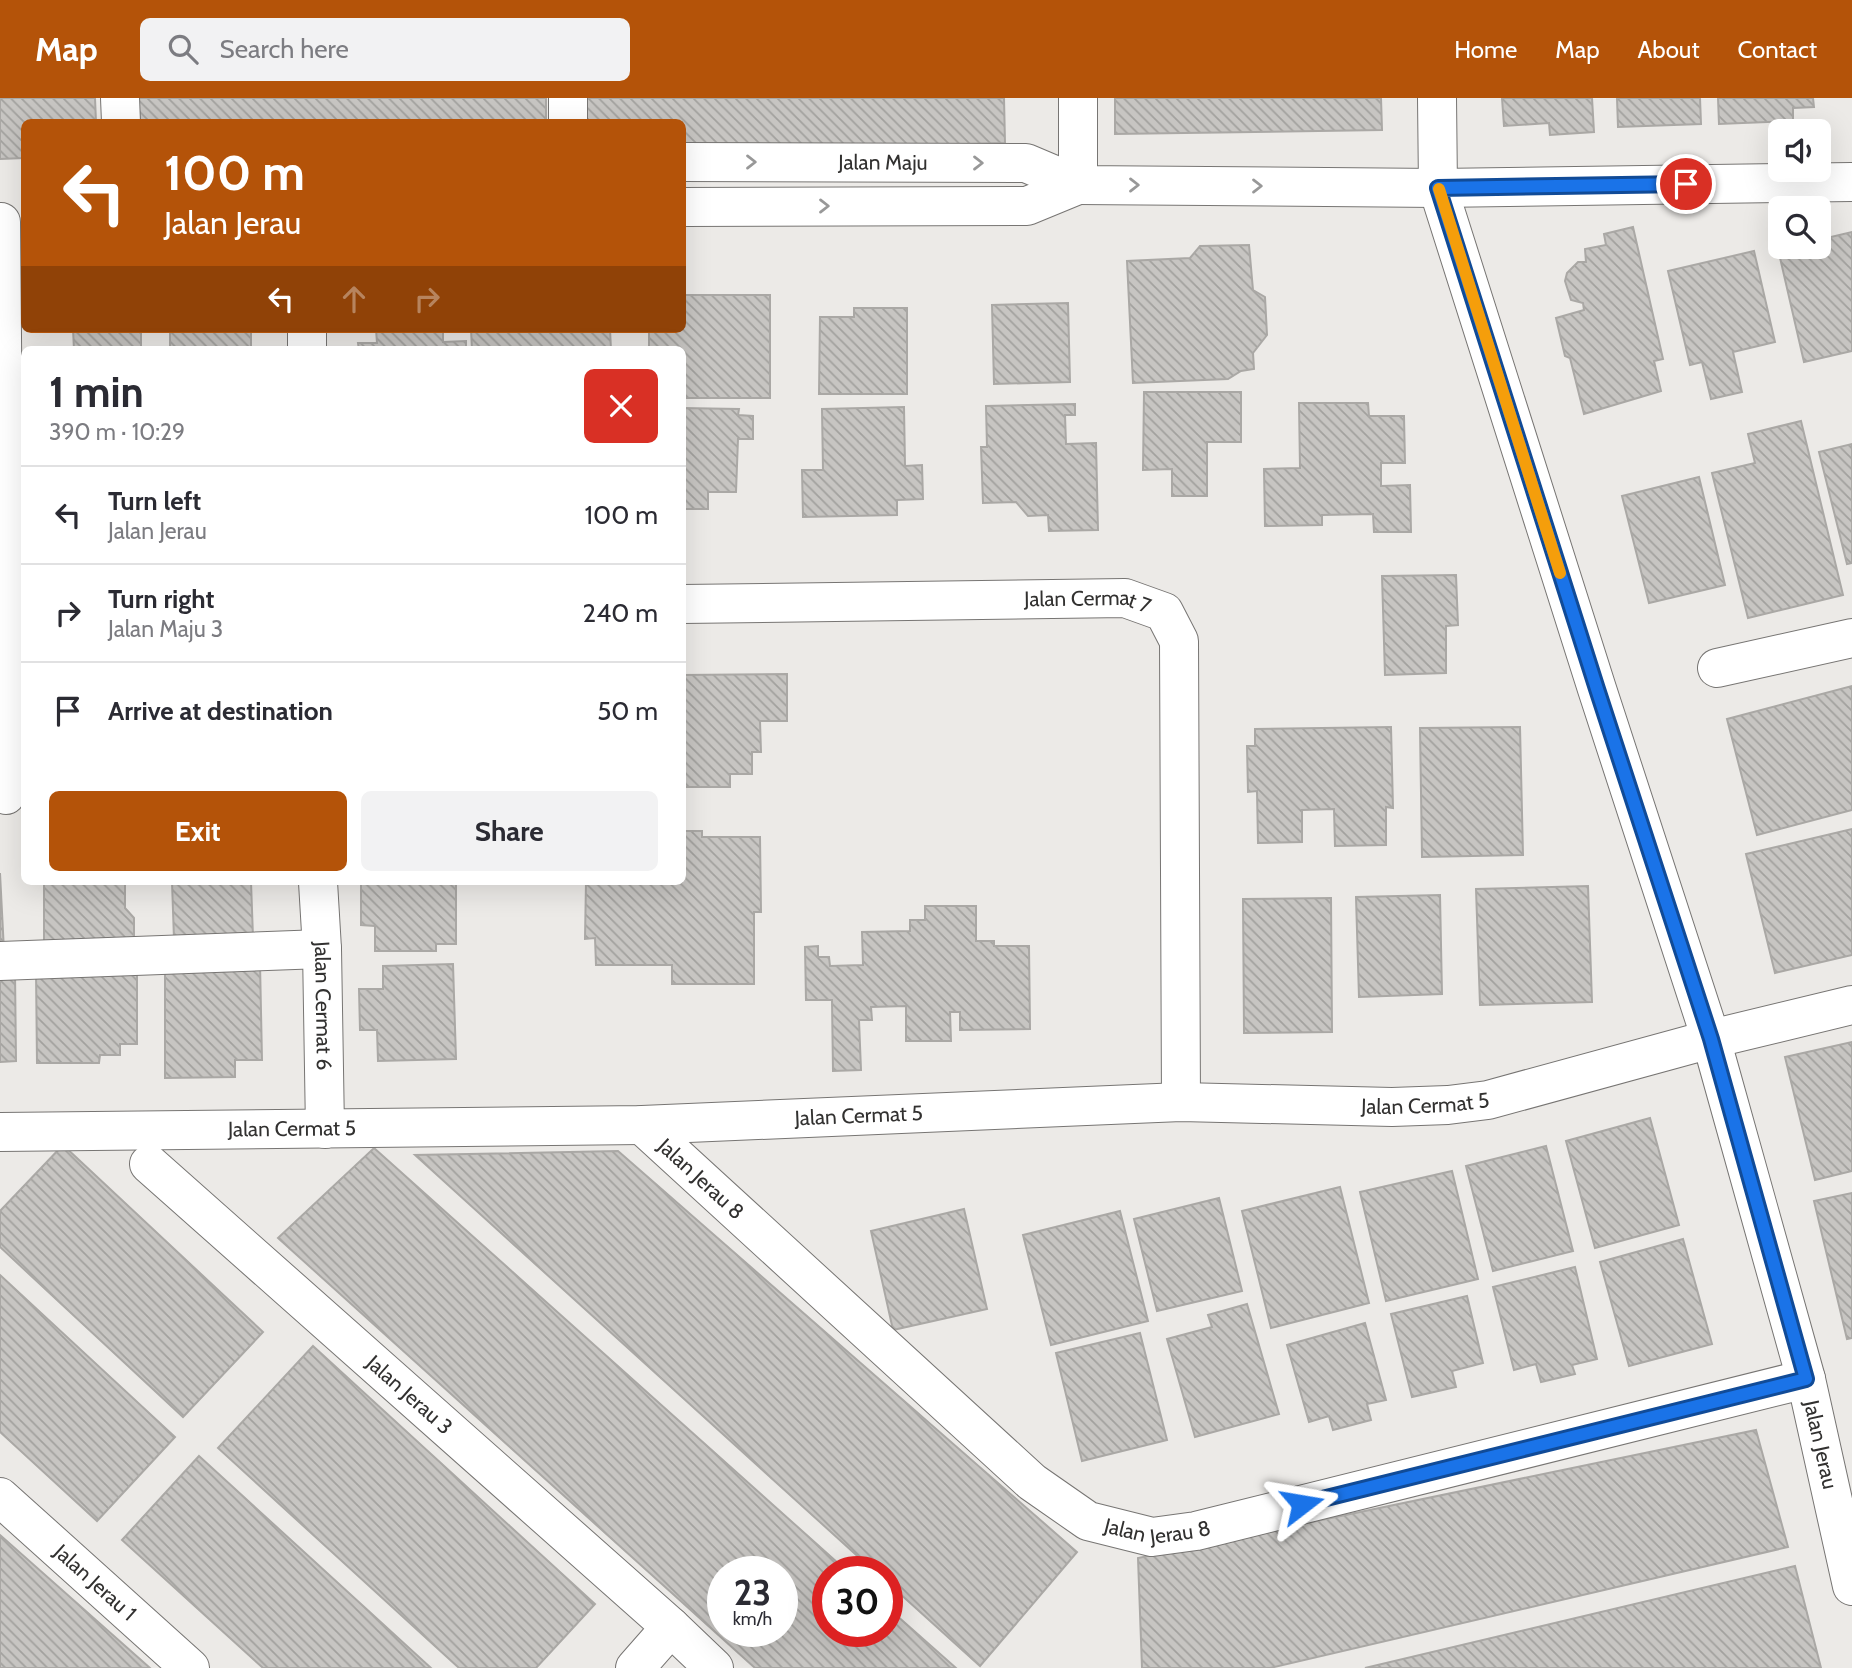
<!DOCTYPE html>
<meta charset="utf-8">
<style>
body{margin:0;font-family:Cabin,sans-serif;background:#f2f2f3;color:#2b2b33;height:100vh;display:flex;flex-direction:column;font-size:26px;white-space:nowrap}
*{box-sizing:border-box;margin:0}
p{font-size:23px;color:#7c7c81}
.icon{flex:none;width:38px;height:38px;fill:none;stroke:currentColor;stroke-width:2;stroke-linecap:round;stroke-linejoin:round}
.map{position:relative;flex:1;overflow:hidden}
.drawer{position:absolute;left:21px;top:248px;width:665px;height:539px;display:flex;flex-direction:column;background:#fff;border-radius:10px;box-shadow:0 7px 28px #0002}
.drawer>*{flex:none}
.top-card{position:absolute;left:21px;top:21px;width:665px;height:214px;border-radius:10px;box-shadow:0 7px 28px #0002;background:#b45309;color:#fff;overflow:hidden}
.controls{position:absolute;left:1768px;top:21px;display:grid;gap:14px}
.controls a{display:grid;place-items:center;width:63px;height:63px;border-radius:10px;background:#fff;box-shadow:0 7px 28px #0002;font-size:35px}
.speed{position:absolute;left:707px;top:1458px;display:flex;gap:14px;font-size:35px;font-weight:700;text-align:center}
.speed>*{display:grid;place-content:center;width:91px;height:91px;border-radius:50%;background:#fff;box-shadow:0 7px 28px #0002;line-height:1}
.speed small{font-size:18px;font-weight:400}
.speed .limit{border:10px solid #d22;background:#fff;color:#111}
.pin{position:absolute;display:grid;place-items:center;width:60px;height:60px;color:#fff;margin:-30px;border:4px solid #fff;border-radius:50%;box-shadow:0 2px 7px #0007}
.me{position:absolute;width:77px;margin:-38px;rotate:76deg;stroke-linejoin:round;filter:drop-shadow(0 0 5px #0008)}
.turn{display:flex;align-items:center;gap:24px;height:147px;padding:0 28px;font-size:32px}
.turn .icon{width:91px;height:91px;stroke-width:2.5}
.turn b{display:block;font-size:49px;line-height:60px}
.lanes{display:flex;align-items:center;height:66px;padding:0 28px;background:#0003;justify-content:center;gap:35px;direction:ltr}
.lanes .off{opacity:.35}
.round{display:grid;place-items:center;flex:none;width:74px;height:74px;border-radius:10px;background:#f2f2f3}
.head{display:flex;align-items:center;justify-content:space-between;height:119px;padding:0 28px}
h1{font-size:42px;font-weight:700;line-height:52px}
.action{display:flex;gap:14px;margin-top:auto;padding:14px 28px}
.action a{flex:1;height:80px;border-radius:10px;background:#b45309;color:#fff;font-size:28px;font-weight:700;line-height:80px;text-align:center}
.action a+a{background:#f2f2f3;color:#2b2b33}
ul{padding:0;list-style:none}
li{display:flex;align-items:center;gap:21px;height:98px;padding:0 28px;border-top:2px solid #e1e1e2}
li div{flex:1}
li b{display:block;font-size:26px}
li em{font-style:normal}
header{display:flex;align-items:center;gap:42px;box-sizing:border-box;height:98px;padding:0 35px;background:#b45309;color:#fff}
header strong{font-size:33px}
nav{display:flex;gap:38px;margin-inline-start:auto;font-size:24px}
.search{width:490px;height:63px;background:#f2f2f3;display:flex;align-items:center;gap:18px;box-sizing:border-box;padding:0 24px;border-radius:10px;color:#7c7c81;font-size:26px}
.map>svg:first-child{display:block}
.building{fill:url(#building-back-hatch);stroke:#aaa8a5;stroke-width:2;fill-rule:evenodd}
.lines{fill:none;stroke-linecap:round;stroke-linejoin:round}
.minor-casing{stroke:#777573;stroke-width:40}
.minor{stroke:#fff;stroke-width:38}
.oneway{stroke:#989898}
.route-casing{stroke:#114b97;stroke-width:18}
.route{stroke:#1a73e8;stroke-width:12}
.slow{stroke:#f59e0b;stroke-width:12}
.labels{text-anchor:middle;stroke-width:5;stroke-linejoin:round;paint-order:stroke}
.street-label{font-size:21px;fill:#323130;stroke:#eceae7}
</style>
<header>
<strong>Map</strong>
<div class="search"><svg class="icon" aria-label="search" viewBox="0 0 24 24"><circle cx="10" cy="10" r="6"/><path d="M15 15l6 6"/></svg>Search here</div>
<nav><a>Home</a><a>Map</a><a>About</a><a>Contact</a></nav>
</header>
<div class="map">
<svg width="1852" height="1570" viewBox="0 0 1852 1570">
<defs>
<pattern id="building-back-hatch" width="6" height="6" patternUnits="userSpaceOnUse" patternTransform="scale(1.75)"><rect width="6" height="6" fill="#c7c5c2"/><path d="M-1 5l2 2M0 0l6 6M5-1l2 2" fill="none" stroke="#a2a19e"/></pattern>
</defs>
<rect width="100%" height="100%" fill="#eceae7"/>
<g class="building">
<polygon points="0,0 95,0 96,24 24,24 24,60 0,61"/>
<polygon points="133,0 546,0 546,24 134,24"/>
<polygon points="583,0 1004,0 1005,45 682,54 682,24 584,24"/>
<polygon points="1115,0 1381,0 1382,32 1115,36"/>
<polygon points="1502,0 1592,0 1594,34 1550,37 1549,25 1504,28"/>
<polygon points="1617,0 1700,0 1701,26 1618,29"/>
<polygon points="1718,0 1813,0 1814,9 1793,10 1793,23 1719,26"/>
<polygon points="1633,129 1663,261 1654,263 1661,293 1584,316 1570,260 1565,258 1556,220 1584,212 1583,205 1571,202 1565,183 1567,175 1578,164 1586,164 1585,151 1606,147 1604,136"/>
<polygon points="1852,134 1852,253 1804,264 1778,151 1818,149 1818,142"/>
<polygon points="1249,147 1253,192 1265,199 1267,237 1253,255 1254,271 1241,273 1228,281 1133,285 1127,163 1190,160 1200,148"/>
<polygon points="1754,153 1775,244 1733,254 1742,294 1711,301 1702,264 1690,267 1668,173"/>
<polygon points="682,197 770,197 770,300 682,300 682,252 649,252 649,231 682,231"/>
<polygon points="1068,205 1070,284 994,286 992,207"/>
<polygon points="854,210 907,210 907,296 819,296 820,219 854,219"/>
<polygon points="73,231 141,231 141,252 74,252"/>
<polygon points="170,231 251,231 251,252 163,252 170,251"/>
<polygon points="376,231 443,231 443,244 466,243 466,252 359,252 358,245 377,245"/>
<polygon points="471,231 610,231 611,252 472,252"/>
<polygon points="1144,294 1241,294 1241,344 1207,344 1207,398 1172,398 1172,371 1143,372"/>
<polygon points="1299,305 1368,305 1369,318 1404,318 1405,365 1381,365 1381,388 1410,387 1411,434 1374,434 1373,416 1322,417 1322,427 1265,428 1264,371 1300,370"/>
<polygon points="1075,306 1075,317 1065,317 1066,346 1096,345 1098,432 1049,433 1048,417 1028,418 1016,404 983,405 981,349 987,349 986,308"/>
<polygon points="904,309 905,368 922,367 923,401 897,402 897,417 803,419 802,372 823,372 822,311"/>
<polygon points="682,310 739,311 738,317 753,318 753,341 738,341 736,394 708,394 708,411 682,411"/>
<polygon points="1801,323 1843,497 1748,520 1712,375 1755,365 1748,336"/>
<polygon points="1852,346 1852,465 1847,466 1819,354"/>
<polygon points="1699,379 1725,487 1649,505 1622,398"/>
<polygon points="1456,477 1458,527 1446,528 1446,575 1385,577 1382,478"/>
<polygon points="787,576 787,623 760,623 761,654 752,654 752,676 730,676 730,689 682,689 682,577"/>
<polygon points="1852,588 1852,712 1757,737 1727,621"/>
<polygon points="1391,629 1393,710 1386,709 1386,747 1335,748 1334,711 1302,712 1302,744 1258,745 1257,693 1248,694 1247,648 1255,648 1255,631"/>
<polygon points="1520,629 1523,757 1422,759 1420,630"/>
<polygon points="1852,731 1852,857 1775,875 1746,756"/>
<polygon points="682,733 702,733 702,739 760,739 761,814 754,814 754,886 672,886 672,867 596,867 595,840 585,841 586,784 682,784"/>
<polygon points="0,775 4,853 0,853"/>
<polygon points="44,784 125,784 125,810 134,820 134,847 44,846"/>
<polygon points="172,784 251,784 253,839 174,841"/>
<polygon points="361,784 456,784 456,846 436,846 436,853 375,853 375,828 361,827"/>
<polygon points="1588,788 1592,904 1480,907 1476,791"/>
<polygon points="1440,797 1442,896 1359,899 1356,799"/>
<polygon points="1331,800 1332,934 1244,935 1243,801"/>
<polygon points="925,808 976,808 976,843 994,843 994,848 1029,848 1030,931 960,932 960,914 950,914 951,943 906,943 906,908 871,909 872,922 859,922 861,972 833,973 832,902 806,902 805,849 818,848 818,859 829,859 830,868 863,867 862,834 910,833 910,822 925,822"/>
<polygon points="260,865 262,962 235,962 235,979 165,980 165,866"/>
<polygon points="453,866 456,961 378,963 377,932 360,932 359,891 383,891 383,868"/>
<polygon points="15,873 16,963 0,964 0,874"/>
<polygon points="36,873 137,873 137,946 120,946 120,957 100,957 99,965 37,965"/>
<polygon points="1852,944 1852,1073 1815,1082 1785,959"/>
<polygon points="1650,1020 1679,1127 1595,1150 1566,1043"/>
<polygon points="63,1047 263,1234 183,1319 0,1149 0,1113"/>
<polygon points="1546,1048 1573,1153 1493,1173 1466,1068"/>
<path d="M374,1050L848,1474H828V1533H887V1509L956,1570H755L278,1140ZM723,1474H782V1533H723Z"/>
<polygon points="618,1053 1077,1454 980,1568 887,1484 887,1474 875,1474 415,1057"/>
<polygon points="1452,1073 1478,1181 1386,1203 1360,1094"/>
<polygon points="1340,1089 1369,1205 1271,1230 1242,1113"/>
<polygon points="1852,1095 1852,1240 1847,1241 1814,1103"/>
<polygon points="1219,1100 1242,1193 1157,1213 1134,1121"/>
<polygon points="964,1111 987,1211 893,1232 871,1133"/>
<polygon points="1120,1113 1148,1223 1051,1247 1023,1137"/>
<polygon points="1683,1141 1712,1246 1629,1268 1600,1164"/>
<polygon points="1575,1169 1597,1261 1572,1267 1575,1276 1541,1284 1536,1266 1514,1272 1493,1189"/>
<polygon points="0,1177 175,1339 97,1423 0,1334"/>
<polygon points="1467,1198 1483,1265 1452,1273 1456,1289 1412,1299 1391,1216"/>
<polygon points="1247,1206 1279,1316 1195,1339 1167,1241 1212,1229 1208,1217"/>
<polygon points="1365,1225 1386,1302 1367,1306 1371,1322 1333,1332 1329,1318 1309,1324 1287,1247"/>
<polygon points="1140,1235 1167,1342 1082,1363 1056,1255"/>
<polygon points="313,1248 595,1506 536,1570 459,1570 218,1350"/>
<polygon points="1756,1332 1788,1449 1270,1570 1142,1570 1138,1460"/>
<polygon points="199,1358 431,1570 263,1570 122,1442"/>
<polygon points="0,1437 150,1570 0,1570"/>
<polygon points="1795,1468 1821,1570 1365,1570"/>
</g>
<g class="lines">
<defs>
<g id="minor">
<polyline points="120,0 121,24"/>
<polyline points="568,0 568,24"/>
<path id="s1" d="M1437,0L1438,90L1597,591L1711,941L1806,1281L1852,1488"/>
<path id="s2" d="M682,64L1026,65L1078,87L1438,90L1852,84"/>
<polyline points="1078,87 1078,0"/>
<polyline points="682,109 1027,108 1078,87"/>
<polyline points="1,124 6,697"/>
<polyline points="307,231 307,252"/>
<path id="s3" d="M682,506L1125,500L1164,514L1179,543L1181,1004"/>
<polyline points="1717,570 1852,540"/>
<path id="s4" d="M318,784L322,851L325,1031"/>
<polyline points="0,863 322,851"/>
<path id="s5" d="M642,1027L1032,1384L1088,1423L1152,1439L1196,1433L1806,1281"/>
<path id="s6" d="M0,1034L642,1027L1181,1004L1392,1009L1448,1007L1488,1002L1711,941L1852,907"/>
<path id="s7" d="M149,1066L671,1529L714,1570"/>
<path id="s8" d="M0,1399L190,1570"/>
<polyline points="635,1570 671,1529"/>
</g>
</defs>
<use href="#minor" class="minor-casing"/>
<use href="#minor" class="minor"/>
</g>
<defs><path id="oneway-chevron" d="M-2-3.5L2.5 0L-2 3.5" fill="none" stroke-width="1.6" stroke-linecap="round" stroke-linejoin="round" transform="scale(1.75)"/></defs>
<g class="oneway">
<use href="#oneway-chevron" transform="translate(751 64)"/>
<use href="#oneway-chevron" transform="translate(978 65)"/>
<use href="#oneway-chevron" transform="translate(1134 87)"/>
<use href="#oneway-chevron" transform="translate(1257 88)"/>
<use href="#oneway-chevron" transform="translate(824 108)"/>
</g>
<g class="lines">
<defs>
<polyline id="route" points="1302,1406 1806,1281 1711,941 1597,591 1438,90 1686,86"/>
</defs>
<use href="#route" class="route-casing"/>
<use href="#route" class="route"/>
<polyline class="slow" points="1439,91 1560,475"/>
</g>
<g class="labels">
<g class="street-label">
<text dy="7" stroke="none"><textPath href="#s2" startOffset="201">Jalan Maju</textPath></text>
<text dy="7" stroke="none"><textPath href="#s3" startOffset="406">Jalan Cermat 7</textPath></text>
<text dy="7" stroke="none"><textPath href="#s4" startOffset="124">Jalan Cermat 6</textPath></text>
<text dy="7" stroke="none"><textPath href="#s6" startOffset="1426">Jalan Cermat 5</textPath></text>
<text dy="7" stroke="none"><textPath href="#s6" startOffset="859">Jalan Cermat 5</textPath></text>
<text dy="7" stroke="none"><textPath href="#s6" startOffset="292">Jalan Cermat 5</textPath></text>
<text dy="7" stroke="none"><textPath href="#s5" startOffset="80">Jalan Jerau 8</textPath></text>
<text dy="7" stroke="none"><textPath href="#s7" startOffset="348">Jalan Jerau 3</textPath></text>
<text dy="7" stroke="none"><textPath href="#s1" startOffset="1404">Jalan Jerau</textPath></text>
<text dy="7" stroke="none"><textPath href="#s5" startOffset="668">Jalan Jerau 8</textPath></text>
<text dy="7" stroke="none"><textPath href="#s8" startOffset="128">Jalan Jerau 1</textPath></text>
</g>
</g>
</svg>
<div class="controls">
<a><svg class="icon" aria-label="sound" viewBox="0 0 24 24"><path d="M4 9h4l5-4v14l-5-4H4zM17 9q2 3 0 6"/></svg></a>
<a><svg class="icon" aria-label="search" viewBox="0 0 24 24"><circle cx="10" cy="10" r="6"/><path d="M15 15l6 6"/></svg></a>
</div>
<div class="speed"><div>23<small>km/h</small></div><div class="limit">30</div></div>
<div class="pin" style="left:1686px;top:86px;background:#d93025"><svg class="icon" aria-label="arrive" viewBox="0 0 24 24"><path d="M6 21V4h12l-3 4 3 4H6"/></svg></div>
<svg class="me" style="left:1302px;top:1406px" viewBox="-20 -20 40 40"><path d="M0-17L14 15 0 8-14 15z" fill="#1a73e8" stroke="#fff" stroke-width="4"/></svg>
<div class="top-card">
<div class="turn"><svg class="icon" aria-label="left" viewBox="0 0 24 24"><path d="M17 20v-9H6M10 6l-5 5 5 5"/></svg><div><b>100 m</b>Jalan Jerau</div></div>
<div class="lanes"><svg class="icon" aria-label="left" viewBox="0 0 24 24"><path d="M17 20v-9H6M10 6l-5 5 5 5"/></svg><svg class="icon off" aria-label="ahead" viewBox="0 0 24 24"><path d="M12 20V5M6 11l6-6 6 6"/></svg><svg class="icon off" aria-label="right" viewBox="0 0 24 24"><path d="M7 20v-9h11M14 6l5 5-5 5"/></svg></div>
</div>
<section class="drawer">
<div class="head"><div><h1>1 min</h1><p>390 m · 10:29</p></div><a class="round" style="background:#d93025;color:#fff"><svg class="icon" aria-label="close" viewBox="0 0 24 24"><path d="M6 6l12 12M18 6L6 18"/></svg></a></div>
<ul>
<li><svg class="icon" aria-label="left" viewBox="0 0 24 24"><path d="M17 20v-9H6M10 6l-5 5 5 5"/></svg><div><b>Turn left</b><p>Jalan Jerau</p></div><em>100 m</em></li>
<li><svg class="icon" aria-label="right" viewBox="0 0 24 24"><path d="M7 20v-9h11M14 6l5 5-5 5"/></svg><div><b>Turn right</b><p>Jalan Maju 3</p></div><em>240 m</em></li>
<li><svg class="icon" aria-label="arrive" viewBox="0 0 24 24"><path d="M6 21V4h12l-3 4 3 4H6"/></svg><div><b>Arrive at destination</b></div><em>50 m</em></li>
</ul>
<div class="action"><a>Exit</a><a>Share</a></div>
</section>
</div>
